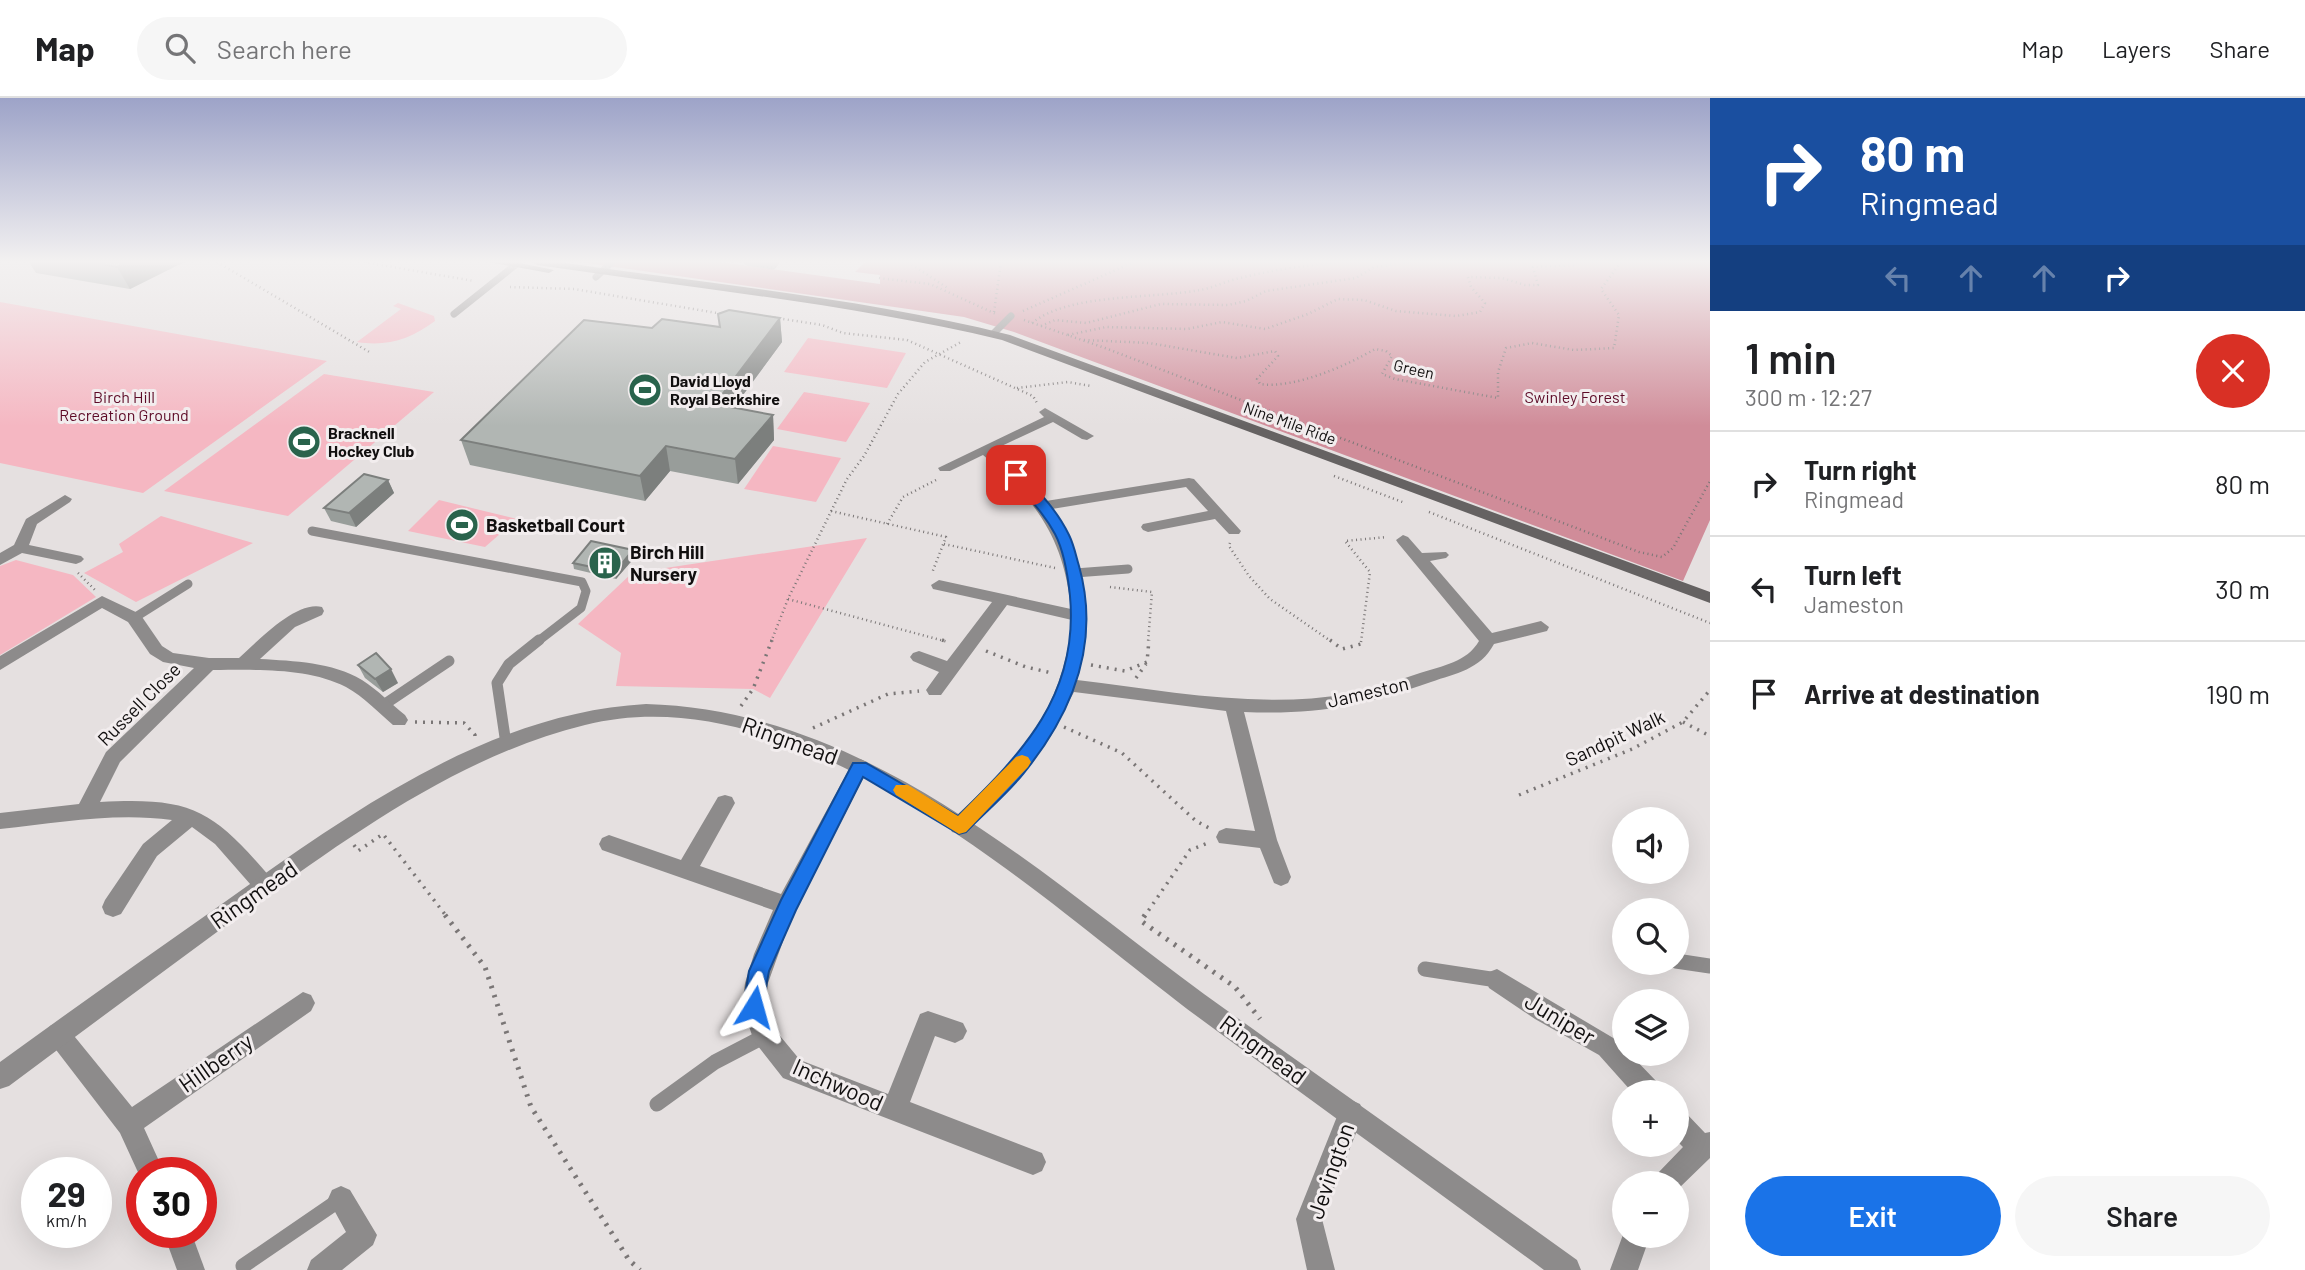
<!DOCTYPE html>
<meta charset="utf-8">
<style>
body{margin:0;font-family:Barlow,sans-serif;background:#f6f6f6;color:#202124;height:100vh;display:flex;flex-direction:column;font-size:26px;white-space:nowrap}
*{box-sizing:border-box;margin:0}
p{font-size:23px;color:#757577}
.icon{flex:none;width:38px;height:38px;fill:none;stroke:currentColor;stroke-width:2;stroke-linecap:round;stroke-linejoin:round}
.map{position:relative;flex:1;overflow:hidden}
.panel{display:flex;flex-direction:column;background:#fff;width:595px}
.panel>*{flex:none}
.hud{background:#1a4fa0;color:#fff;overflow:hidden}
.fabs{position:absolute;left:1612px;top:709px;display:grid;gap:14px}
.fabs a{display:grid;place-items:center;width:77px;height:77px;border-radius:50%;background:#fff;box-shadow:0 7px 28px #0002;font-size:35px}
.speed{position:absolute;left:21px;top:1059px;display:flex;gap:14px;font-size:35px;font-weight:700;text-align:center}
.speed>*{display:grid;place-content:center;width:91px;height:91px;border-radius:50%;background:#fff;box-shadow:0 7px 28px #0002;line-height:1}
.speed small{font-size:18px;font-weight:400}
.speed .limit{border:10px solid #d22;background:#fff;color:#111}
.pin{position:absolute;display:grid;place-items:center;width:60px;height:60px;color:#fff;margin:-30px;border-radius:14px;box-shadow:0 4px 10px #0006}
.me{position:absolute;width:77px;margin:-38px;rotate:8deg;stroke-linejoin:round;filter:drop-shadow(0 0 5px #0008)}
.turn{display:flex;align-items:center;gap:24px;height:147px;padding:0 35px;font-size:32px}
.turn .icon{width:91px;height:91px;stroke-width:2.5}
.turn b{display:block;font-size:49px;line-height:60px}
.lanes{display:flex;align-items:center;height:66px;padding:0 35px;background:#0003;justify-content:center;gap:35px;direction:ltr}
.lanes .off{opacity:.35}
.round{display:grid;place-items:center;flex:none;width:74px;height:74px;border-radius:37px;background:#f6f6f6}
.overview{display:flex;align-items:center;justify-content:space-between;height:119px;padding:0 35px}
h1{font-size:42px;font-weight:600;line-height:52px}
.primary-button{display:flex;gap:14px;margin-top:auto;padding:14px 35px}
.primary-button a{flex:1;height:80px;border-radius:42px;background:#1a73e8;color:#fff;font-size:28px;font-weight:600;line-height:80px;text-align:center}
.primary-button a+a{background:#f6f6f6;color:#202124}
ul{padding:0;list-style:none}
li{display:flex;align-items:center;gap:21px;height:105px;padding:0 35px;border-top:2px solid #e0e0e0}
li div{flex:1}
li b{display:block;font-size:26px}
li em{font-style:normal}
header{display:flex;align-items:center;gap:42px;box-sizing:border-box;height:98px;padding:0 35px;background:#fff;border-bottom:2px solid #e0e0e0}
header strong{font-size:33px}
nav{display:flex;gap:38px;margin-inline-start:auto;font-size:24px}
.search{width:490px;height:63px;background:#f6f6f6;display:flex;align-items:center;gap:18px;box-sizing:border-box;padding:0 24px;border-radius:38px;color:#757577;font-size:26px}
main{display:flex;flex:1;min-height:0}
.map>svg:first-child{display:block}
.green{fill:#f5b7c2}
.forest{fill:#d08c99}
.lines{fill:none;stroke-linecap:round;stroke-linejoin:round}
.path-far2{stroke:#7a7676;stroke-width:2.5;stroke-dasharray:1 3.5;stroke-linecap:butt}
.path-far1{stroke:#7a7676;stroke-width:3.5;stroke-dasharray:2 6;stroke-linecap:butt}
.path{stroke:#7a7676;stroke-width:5;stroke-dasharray:2.5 7;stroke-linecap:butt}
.service-far3{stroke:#8d8b8b;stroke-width:7}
.service-far2{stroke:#8d8b8b;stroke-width:9}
.service-far1{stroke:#8d8b8b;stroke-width:11}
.service{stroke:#8d8b8b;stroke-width:15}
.minor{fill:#8d8b8b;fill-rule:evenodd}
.tertiary{fill:#8d8b8b;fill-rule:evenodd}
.secondary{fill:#656262;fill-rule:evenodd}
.wall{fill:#989d9a}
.shaded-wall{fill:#7c7f7d}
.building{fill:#b1b6b3;stroke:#7c7f7d;stroke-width:2}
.route{fill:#1a73e8;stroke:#114b97;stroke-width:2}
.slow{fill:#f59e0b}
.labels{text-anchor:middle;stroke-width:6;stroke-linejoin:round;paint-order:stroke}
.far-street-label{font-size:16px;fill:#110f0f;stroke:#f2edee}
.far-poi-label{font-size:16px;font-weight:bold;fill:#110f0f;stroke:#f2edee;text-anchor:start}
.far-park-label{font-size:16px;fill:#5d0b27;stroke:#f2edee}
.poi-label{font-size:19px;font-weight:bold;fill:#110f0f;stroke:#f2edee;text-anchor:start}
.street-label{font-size:19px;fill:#110f0f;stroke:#f2edee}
.near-street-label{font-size:23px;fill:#110f0f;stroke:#f2edee}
</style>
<header>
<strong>Map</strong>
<div class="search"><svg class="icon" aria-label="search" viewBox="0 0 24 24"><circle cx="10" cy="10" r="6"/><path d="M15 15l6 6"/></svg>Search here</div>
<nav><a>Map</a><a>Layers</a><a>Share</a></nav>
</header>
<main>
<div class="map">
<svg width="1710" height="1172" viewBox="0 0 1710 1172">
<rect width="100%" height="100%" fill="#e5e0e0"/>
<g class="green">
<polygon points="0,204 327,263 143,395 0,365"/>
<path d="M398,205L434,218L435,223C411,241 387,249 357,244L401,211L393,208Z"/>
<polygon points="808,240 906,255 887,290 784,274"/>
<polygon points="324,276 434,294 288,418 164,393"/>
<polygon points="804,294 870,305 846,344 777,331"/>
<polygon points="773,348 841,360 816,404 744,391"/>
<polygon points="439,402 517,421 485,449 408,433"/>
<polygon points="161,418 253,445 136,504 84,475 123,454 119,446"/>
<polygon points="867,440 770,600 753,591 616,588 621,555 578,526 632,475"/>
<polygon points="16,462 73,477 96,499 0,557 0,468"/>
</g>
<polygon class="forest" points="580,164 720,164 880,186 880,177 855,174 865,164 1710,164 1710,422 1683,483 1014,234 964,219"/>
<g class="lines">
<g class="path-far2">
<polyline points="217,164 371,255"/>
<polyline points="364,164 474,183"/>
<polyline points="908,164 949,191"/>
<polyline points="879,180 930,186 996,216"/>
<polyline points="510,189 574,191 723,216"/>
<polyline points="1023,213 1134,164"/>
<polyline points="994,214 1001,164"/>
<polyline points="770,219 822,227 843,235 907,242 1033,298 1037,305"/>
<polyline points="1024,222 1105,250 1639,454 1662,459 1673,450 1710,383"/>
<path d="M1032,225C1069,195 1152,201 1200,192C1212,190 1224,184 1236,181C1271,172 1307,167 1343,164"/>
<polyline points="1041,228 1055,222 1086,225 1161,206 1228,207 1246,203 1266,193 1356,180 1374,169 1412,164"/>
<polyline points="1068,237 1106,229 1187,231 1222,224 1265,231 1308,216 1338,201 1364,202 1396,213 1456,218 1480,214 1485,205 1471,189 1468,179 1502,180 1525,187 1538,187 1533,169 1575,167 1577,164"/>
<path d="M1084,242L1149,245L1237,260L1275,253L1278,258L1257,281L1260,286C1294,291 1346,268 1375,251L1386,253L1392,258L1382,276L1395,281L1498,300V274L1506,250L1532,245L1574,252L1614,250L1619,217L1601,191L1621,164"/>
<polyline points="1017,290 1068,284 1091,288"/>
<polyline points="1334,378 1405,405"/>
<polyline points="831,413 946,439 932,475"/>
<polyline points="1429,414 1710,525"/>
<polyline points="887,426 903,399 938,381"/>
<polyline points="1230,445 1229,448 1249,478 1270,501 1332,544"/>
<polyline points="944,446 1055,470"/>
<polyline points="78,475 95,492"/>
<polyline points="1110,489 1152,494 1148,544"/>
<polyline points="788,501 948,544"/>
<polyline points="771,544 788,501 847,381 864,358 898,296 925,264 961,244"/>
<polyline points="1361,544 1370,474 1345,443 1387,439"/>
</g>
<g class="path-far1">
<polyline points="942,542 948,544"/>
<polyline points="1330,542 1342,551 1361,546 1361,542"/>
<polyline points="986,553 1026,569 1052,575"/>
<polyline points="1091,567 1125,573 1147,564 1149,542"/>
<polyline points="1136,580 1146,566"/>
<polyline points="741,608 753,591 772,542"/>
<polyline points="415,624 464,625 475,637 474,641"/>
<polyline points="1683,624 1710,638"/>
<polyline points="1064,629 1122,655 1196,723 1209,730"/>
<polyline points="813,630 888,596 919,593"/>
<polyline points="1519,697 1632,651 1683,624 1710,592"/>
<polyline points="354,747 358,753 383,736 447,819"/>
<polyline points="1144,819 1190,752 1208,745"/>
</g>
<g class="path">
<polyline points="445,817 485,869 531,1009 629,1162 640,1172"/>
<polyline points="1145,817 1141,823 1235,889 1260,921"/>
</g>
<g class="service-far3">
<polyline points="747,164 773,168 776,164"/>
<polyline points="596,179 612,164"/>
<polyline points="454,216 519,164"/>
<polyline points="994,235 1011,218"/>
</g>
<g class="service-far2">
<polyline points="312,433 582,484 586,493 581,510 537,544"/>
<polyline points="1075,475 1128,471"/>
<polyline points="134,520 188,486"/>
</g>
<g class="service-far1">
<polyline points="382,608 449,563"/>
<polyline points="506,646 497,585 509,566 539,542"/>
</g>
<g class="service">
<polyline points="1676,863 1710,868"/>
<polyline points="1425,871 1497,882"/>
<polyline points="657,1006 715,964 763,939"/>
<polyline points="243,1168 341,1101"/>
</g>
<g class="minor">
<path d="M1045,310L1094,338L1087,342L1082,341L1053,324L993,352L1023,376L1046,403L1189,380L1194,381L1241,433L1239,436H1229L1215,421L1148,434L1143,432L1141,429L1143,426L1208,413L1186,389L1052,411C1086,469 1097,516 1077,582C1167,593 1259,611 1348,596C1373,592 1396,583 1420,575C1442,568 1467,564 1479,543L1398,445L1396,442L1403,437L1408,439L1422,455L1446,454L1449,457L1446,460L1430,463L1492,535L1541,523L1549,529L1547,533L1494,546C1480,572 1456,575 1431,584C1363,608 1316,617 1244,614L1277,742L1291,779L1288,785L1281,788L1274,785L1260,750L1219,745L1216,739L1219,733L1226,730L1255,733L1226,613L1074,594L1051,638L1033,664L966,734L959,736L952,734L949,728L952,722C1018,659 1062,617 1072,522L1007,507L941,597H929L926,592L939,574L913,563L910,559L913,555L919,553L947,563L992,504L933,491L931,487L939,482L1071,511C1064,440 1036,402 983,357L950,373H940L938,370L1044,319L1039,314Z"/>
<polygon points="65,397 72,401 70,404 37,426 29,447 81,458 84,461 81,464 76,466 22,455 0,467 0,455 14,447 26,421"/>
<path d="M102,498L140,516L162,548L173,555L209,560H239C256,545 296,502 322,509L324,513L322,517L295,529L260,561C294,563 332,564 362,582C378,592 391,606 405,617L408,622L405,627H393C378,614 364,599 346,589C308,569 255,572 213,572L120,664L100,704C194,699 212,712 272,781L276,788L272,795L265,797L258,795L215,746L192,729L157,758L121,816L113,819L105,816L102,809L105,802L143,746L172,722C114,714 58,725 0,731V715L79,706L106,654L194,570L163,564L150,556L128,524L102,510L0,572V558Z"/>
<polygon points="860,661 867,664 869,669 790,824 768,885 766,908 771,927 800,962 888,996 920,916 928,913 963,925 967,933 963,941 955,945 935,938 910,1004 1042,1055 1046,1064 1042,1073 1033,1077 783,980 754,943 742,908 745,885 754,856 773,812 602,752 599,746 602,740 609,737 681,762 718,699 725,697 732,699 735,705 700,768 781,796 853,664"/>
<polygon points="1497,871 1615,941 1624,950 1624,956 1630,956 1658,985 1661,994 1632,994 1599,957 1535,921 1489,890 1486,882 1489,874"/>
<polygon points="303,894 311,897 315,905 311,913 144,1030 164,1074 142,1074 142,1083 120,1035 50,944 46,936 50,928 58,924 66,928 132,1009"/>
<polygon points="1351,1002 1360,1006 1364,1015 1322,1121 1335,1172 1307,1172 1296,1121 1342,1006"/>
<polygon points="1676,1011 1685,1014 1705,1035 1710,1034 1710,1060 1676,1093 1676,1085 1653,1085 1657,1076 1683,1049 1676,1042"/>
<polygon points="341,1088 350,1092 377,1137 373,1147 342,1172 307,1172 311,1162 346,1134 328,1101 332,1092"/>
<polygon points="163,1134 191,1134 205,1172 177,1172"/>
<polygon points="1624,1134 1624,1138 1650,1138 1638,1172 1610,1172"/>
</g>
<path class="tertiary" d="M646,606C866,612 1036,773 1204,896C1328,985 1453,1073 1577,1162L1581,1172H1544C1429,1087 1313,1004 1198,919C1037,799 803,573 585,627C455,659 343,743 236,820C160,876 84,932 9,988L0,991V964C70,913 141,863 212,813C341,722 483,615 646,606Z"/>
<g class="secondary">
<polygon points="488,164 515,164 554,172 549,175"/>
<path d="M532,164H559C709,186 863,200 1010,237L1710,494V505L1002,242C850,206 692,190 537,167Z"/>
</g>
</g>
<g class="wall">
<polygon points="29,164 184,164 130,191 36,175"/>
<polygon points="780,220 782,244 734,309 773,317 774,342 738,386 670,373 645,403 470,367 461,342 652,230 719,229"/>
<polygon points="388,382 394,395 356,429 331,423 324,410"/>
<polygon points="633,452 635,459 616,481 574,471 573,465"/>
<polygon points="358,567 398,585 383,594 365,580"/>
</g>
<g class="shaded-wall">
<polygon points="126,164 184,164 130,191 117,169"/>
<polygon points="780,220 782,244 718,331 715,306"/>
<polygon points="773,317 774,342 738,386 735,361"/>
<polygon points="666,348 670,373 645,403 640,378"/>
<polygon points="388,382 394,395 356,429 349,415"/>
<polygon points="633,452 635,459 616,481 615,474"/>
<polygon points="391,571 398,585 383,594 375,581"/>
</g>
<g class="building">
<polygon points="89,164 126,164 117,169"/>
<polygon points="729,212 780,220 715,306 773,317 735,361 666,348 640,378 461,342 584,222 652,230 662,221 720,229 718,216"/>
<polygon points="364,376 388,382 349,415 324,410"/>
<polygon points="591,443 633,452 615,474 573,465"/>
<polygon points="376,555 391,571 375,581 358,567"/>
</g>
<linearGradient id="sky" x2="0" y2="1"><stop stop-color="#9da3c8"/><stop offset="0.5" stop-color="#f3f1f1"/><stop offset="1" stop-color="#f3f1f1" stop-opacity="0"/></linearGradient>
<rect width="1710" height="328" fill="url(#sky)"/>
<path class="route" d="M1016,373L1020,374C1039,394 1057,412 1069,437C1074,447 1076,458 1079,468C1101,546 1072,616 1023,676C1006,697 984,715 966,734L959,736L863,679L796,812L769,873L761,916L754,919L746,916L743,909L749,873L781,802L853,665H866L958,718C1023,654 1079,597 1070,498C1068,479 1064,453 1055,436C1043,413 1025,397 1009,377Z"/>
<polygon class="slow" points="1022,657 1028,659 1031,664 1028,669 966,734 959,736 896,697 893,692 896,687 908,687 958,718 1016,659"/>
<defs>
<symbol id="stadium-disc" viewBox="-11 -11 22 22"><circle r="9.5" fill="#29634c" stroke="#f2edee"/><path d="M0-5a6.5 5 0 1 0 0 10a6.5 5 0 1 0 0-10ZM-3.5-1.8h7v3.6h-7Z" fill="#fff"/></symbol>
<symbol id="building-disc" viewBox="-11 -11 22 22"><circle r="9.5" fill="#29634c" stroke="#f2edee"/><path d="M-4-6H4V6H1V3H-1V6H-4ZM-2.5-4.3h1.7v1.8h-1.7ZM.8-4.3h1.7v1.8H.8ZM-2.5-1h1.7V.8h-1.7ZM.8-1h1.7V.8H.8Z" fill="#fff"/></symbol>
</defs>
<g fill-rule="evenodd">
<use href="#stadium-disc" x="626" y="273" width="38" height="38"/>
<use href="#stadium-disc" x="285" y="325" width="38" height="38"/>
<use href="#stadium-disc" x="443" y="408" width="38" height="38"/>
<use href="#building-disc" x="586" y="446" width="38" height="38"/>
</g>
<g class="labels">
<g class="far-street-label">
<text transform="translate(1414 271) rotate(13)" y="6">Green</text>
<text transform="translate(1290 325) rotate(20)" y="6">Nine Mile Ride</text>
</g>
<g class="far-poi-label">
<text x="670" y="289">David Lloyd<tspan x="670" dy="18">Royal Berkshire</tspan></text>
<text x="328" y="341">Bracknell<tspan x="328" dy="18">Hockey Club</tspan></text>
</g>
<g class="far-park-label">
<text x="124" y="305">Birch Hill<tspan x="124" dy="18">Recreation Ground</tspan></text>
<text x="1575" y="305">Swinley Forest</text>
</g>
<g class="poi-label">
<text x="486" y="434">Basketball Court</text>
<text x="630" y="461">Birch Hill<tspan x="630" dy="22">Nursery</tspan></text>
</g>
<g class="street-label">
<text transform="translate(1368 594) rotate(-13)" y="7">Jameston</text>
<text transform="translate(139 606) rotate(-45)" y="7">Russell Close</text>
<text transform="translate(1615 640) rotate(-25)" y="7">Sandpit Walk</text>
</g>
<g class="near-street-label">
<text transform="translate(790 643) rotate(20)" y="8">Ringmead</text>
<text transform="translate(254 797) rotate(-35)" y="8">Ringmead</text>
<text transform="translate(1560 921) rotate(31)" y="8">Juniper</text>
<text transform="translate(1263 952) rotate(36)" y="8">Ringmead</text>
<text transform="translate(216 965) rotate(-35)" y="8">Hillberry</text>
<text transform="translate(838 987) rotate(24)" y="8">Inchwood</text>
<text transform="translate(1331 1073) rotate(-71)" y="8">Jevington</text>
</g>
</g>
</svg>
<div class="fabs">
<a><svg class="icon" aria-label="sound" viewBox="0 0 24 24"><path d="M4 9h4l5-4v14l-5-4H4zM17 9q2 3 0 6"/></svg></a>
<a><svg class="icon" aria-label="search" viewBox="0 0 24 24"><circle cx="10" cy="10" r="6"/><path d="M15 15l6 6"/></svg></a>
<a><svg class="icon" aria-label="layers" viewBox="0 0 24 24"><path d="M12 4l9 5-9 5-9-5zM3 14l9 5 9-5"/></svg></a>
<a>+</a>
<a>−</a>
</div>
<div class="speed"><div>29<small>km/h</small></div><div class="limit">30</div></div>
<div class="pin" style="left:1016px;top:377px;background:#d93025"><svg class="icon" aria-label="arrive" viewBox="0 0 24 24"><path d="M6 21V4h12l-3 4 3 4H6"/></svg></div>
<svg class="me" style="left:754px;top:909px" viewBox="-20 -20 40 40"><path d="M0-17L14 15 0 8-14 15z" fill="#1a73e8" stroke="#fff" stroke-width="4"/></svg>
</div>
<section class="panel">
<div class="hud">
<div class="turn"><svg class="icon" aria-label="right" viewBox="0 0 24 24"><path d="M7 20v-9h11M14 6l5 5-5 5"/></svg><div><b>80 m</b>Ringmead</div></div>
<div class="lanes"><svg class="icon off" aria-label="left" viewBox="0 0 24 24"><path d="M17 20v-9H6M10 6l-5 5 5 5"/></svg><svg class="icon off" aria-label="ahead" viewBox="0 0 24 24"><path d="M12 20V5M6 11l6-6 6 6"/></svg><svg class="icon off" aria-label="ahead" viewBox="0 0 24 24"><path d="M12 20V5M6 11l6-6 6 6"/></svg><svg class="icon" aria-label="right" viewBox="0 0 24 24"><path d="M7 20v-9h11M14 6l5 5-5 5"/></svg></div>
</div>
<div class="overview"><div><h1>1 min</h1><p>300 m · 12:27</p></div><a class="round" style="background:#d93025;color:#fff"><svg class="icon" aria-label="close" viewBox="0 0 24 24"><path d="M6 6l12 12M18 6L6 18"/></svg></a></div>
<ul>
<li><svg class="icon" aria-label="right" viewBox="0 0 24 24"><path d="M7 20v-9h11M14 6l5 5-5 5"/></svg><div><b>Turn right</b><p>Ringmead</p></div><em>80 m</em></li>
<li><svg class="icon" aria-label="left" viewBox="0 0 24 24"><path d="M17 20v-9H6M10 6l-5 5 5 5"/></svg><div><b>Turn left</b><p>Jameston</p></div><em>30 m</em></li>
<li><svg class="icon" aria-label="arrive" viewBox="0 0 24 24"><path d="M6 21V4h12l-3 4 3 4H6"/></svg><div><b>Arrive at destination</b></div><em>190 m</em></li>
</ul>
<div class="primary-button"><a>Exit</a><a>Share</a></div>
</section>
</main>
